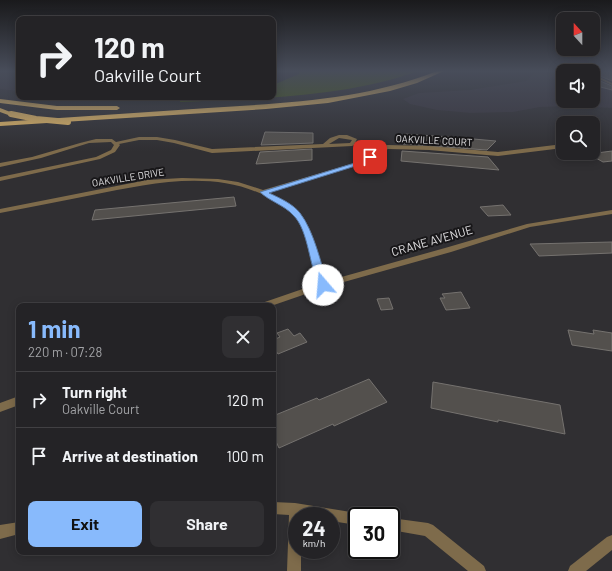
<!DOCTYPE html>
<meta charset="utf-8">
<style>
body{margin:0;font-family:Barlow,sans-serif;background:#302f32;color:#f1f3f6;height:100vh;display:flex;flex-direction:column;font-size:15px;white-space:nowrap}
*{box-sizing:border-box;margin:0}
p{font-size:13px;color:#a3a4a7}
.icon{flex:none;width:22px;height:22px;fill:none;stroke:currentColor;stroke-width:2;stroke-linecap:round;stroke-linejoin:round}
.map{position:relative;flex:1;overflow:hidden}
.panel{position:absolute;left:16px;top:303px;width:260px;height:252px;display:flex;flex-direction:column;background:#242326;border-radius:8px;box-shadow:0 2px 10px #0003,0 0 0 1px #414043}
.panel>*{flex:none}
.top-card{position:absolute;left:16px;top:16px;width:260px;height:84px;border-radius:8px;box-shadow:0 2px 10px #0003,0 0 0 1px #414043;background:#242326;color:#f1f3f6;overflow:hidden}
.needle{width:26px;rotate:339deg}
.tools{position:absolute;left:556px;top:12px;display:grid;gap:8px}
.tools a{display:grid;place-items:center;width:44px;height:44px;border-radius:8px;background:#242326;box-shadow:0 2px 10px #0003,0 0 0 1px #414043;font-size:20px}
.speed{position:absolute;left:288px;top:507px;display:flex;gap:8px;font-size:20px;font-weight:700;text-align:center}
.speed>*{display:grid;place-content:center;width:52px;height:52px;border-radius:50%;background:#242326;box-shadow:0 2px 10px #0003,0 0 0 1px #414043;line-height:1}
.speed small{font-size:10px;font-weight:400}
.speed .limit{border:2px solid #111;border-radius:6px;background:#fff;color:#111}
.pin{position:absolute;display:grid;place-items:center;width:34px;height:34px;color:#fff;margin:-17px;border-radius:8px;box-shadow:0 2px 6px #0006}
.me{position:absolute;width:44px;margin:-22px;rotate:342deg;stroke-linejoin:round;filter:drop-shadow(0 0 3px #0008)}
.turn{display:flex;align-items:center;gap:14px;height:84px;padding:0 12px;font-size:18px}
.turn .icon{width:52px;height:52px;stroke-width:2.5}
.turn b{display:block;font-size:28px;line-height:34px}
.round{display:grid;place-items:center;flex:none;width:42px;height:42px;border-radius:8px;background:#302f32}
.overview{display:flex;align-items:center;justify-content:space-between;height:68px;padding:0 12px}
h1{font-size:24px;font-weight:700;line-height:30px;color:#88bafc}
.primary-button{display:flex;gap:8px;margin-top:auto;padding:8px 12px}
.primary-button a{flex:1;height:46px;border-radius:8px;background:#88bafc;color:#111;font-size:16px;font-weight:700;line-height:46px;text-align:center}
.primary-button a+a{background:#302f32;color:#f1f3f6}
ul{padding:0;list-style:none}
li{display:flex;align-items:center;gap:12px;height:56px;padding:0 12px;border-top:1px solid #414043}
li div{flex:1}
li b{display:block;font-size:15px}
li em{font-style:normal}
.map>svg:first-child{display:block}
.built{fill:#38353e;fill-rule:evenodd}
.green{fill:#445814}
.building{fill:#53504d;stroke:#75726f}
.lines{fill:none;stroke-linecap:round;stroke-linejoin:round}
.minor{fill:#7e6b4b;fill-rule:evenodd}
.tertiary{fill:#7e6b4b;fill-rule:evenodd}
.motorway{fill:#eabd67;fill-rule:evenodd}
.motorway-bridge{stroke:#eabd67;stroke-width:6}
.route{fill:#88bafc;stroke:#5879a4}
.labels{text-anchor:middle;stroke-width:4;stroke-linejoin:round;paint-order:stroke}
.far-street-label{font-size:10px;fill:#e1e0e2;stroke:#181719}
.street-label{font-size:12px;fill:#e1e0e2;stroke:#181719}
</style>
<div class="map">
<svg width="612" height="571" viewBox="0 0 612 571">
<rect width="100%" height="100%" fill="#302f32"/>
<g class="built">
<polygon points="0,71 19,71 19,91 0,89"/>
<path d="M533,71H612V108L574,106L540,107L513,112L471,113L437,110L410,104L403,99L419,93L470,90L526,81L535,73ZM563,71H593V101H563Z"/>
</g>
<path class="green" d="M298,71H418C343,98 258,98 180,102L182,97H273V85L299,74Z"/>
<g class="building">
<polygon points="593,71 612,71 612,81 593,73"/>
<polygon points="593,78 612,86 612,90 593,85"/>
<polygon points="265,132 313,133 313,143 261,145"/>
<polygon points="404,134 451,137 496,141 487,150 403,144"/>
<polygon points="312,149 312,160 256,164 260,152"/>
<polygon points="402,151 488,157 499,170 401,161"/>
<polygon points="612,151 612,161 603,162 589,154"/>
<polygon points="234,197 236,206 92,220 95,210"/>
<polygon points="503,205 511,215 488,216 480,207"/>
<polygon points="612,242 612,253 539,256 530,244"/>
<polygon points="461,292 470,308 446,310 440,298 445,298 442,294"/>
<polygon points="389,298 393,309 381,310 377,299"/>
<polygon points="288,329 294,336 300,333 307,342 278,354 273,346 273,340 280,337 277,333"/>
<polygon points="568,330 594,334 593,330 612,333 612,351 572,345"/>
<polygon points="369,379 387,402 334,426 333,424 279,448 273,435 273,416 317,398 319,400"/>
<polygon points="433,382 560,405 565,434 498,420 498,422 431,408"/>
</g>
<g class="lines">
<g class="minor">
<polygon points="593,74 612,83 612,85 593,76"/>
<path d="M339,135H347L357,139L354,145L352,146L212,153L174,143L157,140H139L119,144L120,145L115,152L100,159L0,181V177L96,157L111,150L114,145L111,142L89,143L41,158L0,167V163L32,157L80,143L96,139H112L116,142L139,137H157L175,140L212,149L323,144L330,138ZM339,138L352,140L350,143L329,144Z"/>
<path d="M563,144V148L498,156L429,150L388,149L362,164L268,192C278,197 292,204 299,213C315,230 320,263 327,285L323,288L319,285C313,264 309,233 295,216C291,210 282,206 276,202C221,167 152,183 92,195C62,201 31,207 0,213V209L147,180L182,178L218,179L238,182L263,190L358,162L387,145L429,146L498,152Z"/>
<polygon points="273,502 295,503 357,513 362,516 357,516 357,525 331,521 331,516 297,516 297,550 301,550 301,571 287,571 289,515 273,514"/>
<polygon points="391,518 428,523 433,525 484,566 486,571 468,571 425,536 391,530"/>
<polygon points="19,522 19,534 0,539 0,525"/>
<polygon points="612,535 612,550 586,571 568,571 570,566 607,537"/>
</g>
<g class="tertiary">
<polygon points="612,210 612,214 530,227 451,252 326,287 271,306 258,306 259,304 320,283 445,248 527,224"/>
<polygon points="19,396 19,405 0,412 0,403"/>
</g>
<g class="motorway">
<path d="M437,71H444L417,83L390,91L328,103L266,109L0,126V122C69,117 139,113 208,108C286,103 364,100 437,71Z"/>
<polygon points="0,99 57,106 117,106 120,108 117,110 57,110 0,103"/>
<polygon points="0,108 13,113 14,114 11,116 0,112"/>
</g>
<polyline class="motorway-bridge" points="11,114 36,119 68,122"/>
</g>
<linearGradient id="sky" x2="0" y2="1"><stop stop-color="#1a1a1c"/><stop offset="0.47" stop-color="#484d5a"/><stop offset="1" stop-color="#484d5a" stop-opacity="0"/></linearGradient>
<rect width="612" height="151" fill="url(#sky)"/>
<path class="route" d="M368,155L373,157L362,164L269,193C280,198 293,204 300,213C314,231 321,264 328,285L323,288L320,287C309,268 309,230 293,215C284,205 269,201 260,192L358,162Z"/>
<g class="labels">
<g class="far-street-label">
<text transform="translate(434 140) rotate(3)" y="4">OAKVILLE COURT</text>
<text transform="translate(128 177) rotate(-9)" y="4">OAKVILLE DRIVE</text>
</g>
<g class="street-label">
<text transform="translate(432 241) rotate(-16)" y="4">CRANE AVENUE</text>
</g>
</g>
</svg>
<div class="tools">
<a><svg class="needle" viewBox="-14 -14 28 28"><path d="M0-13l5 13h-10z" fill="#e53935"/><path d="M0 13l5-13h-10z" fill="#a3a4a7"/></svg></a>
<a><svg class="icon" aria-label="sound" viewBox="0 0 24 24"><path d="M4 9h4l5-4v14l-5-4H4zM17 9q2 3 0 6"/></svg></a>
<a><svg class="icon" aria-label="search" viewBox="0 0 24 24"><circle cx="10" cy="10" r="6"/><path d="M15 15l6 6"/></svg></a>
</div>
<div class="speed"><div>24<small>km/h</small></div><div class="limit">30</div></div>
<div class="pin" style="left:370px;top:157px;background:#d93025"><svg class="icon" aria-label="arrive" viewBox="0 0 24 24"><path d="M6 21V4h12l-3 4 3 4H6"/></svg></div>
<svg class="me" style="left:323px;top:285px" viewBox="-20 -20 40 40"><circle r="19" fill="#fff"/><path d="M0-13L10 11 0 6-10 11z" fill="#88bafc"/></svg>
<div class="top-card">
<div class="turn"><svg class="icon" aria-label="right" viewBox="0 0 24 24"><path d="M7 20v-9h11M14 6l5 5-5 5"/></svg><div><b>120 m</b>Oakville Court</div></div>
</div>
<section class="panel">
<div class="overview"><div><h1>1 min</h1><p>220 m · 07:28</p></div><a class="round"><svg class="icon" aria-label="close" viewBox="0 0 24 24"><path d="M6 6l12 12M18 6L6 18"/></svg></a></div>
<ul>
<li><svg class="icon" aria-label="right" viewBox="0 0 24 24"><path d="M7 20v-9h11M14 6l5 5-5 5"/></svg><div><b>Turn right</b><p>Oakville Court</p></div><em>120 m</em></li>
<li><svg class="icon" aria-label="arrive" viewBox="0 0 24 24"><path d="M6 21V4h12l-3 4 3 4H6"/></svg><div><b>Arrive at destination</b></div><em>100 m</em></li>
</ul>
<div class="primary-button"><a>Exit</a><a>Share</a></div>
</section>
</div>
